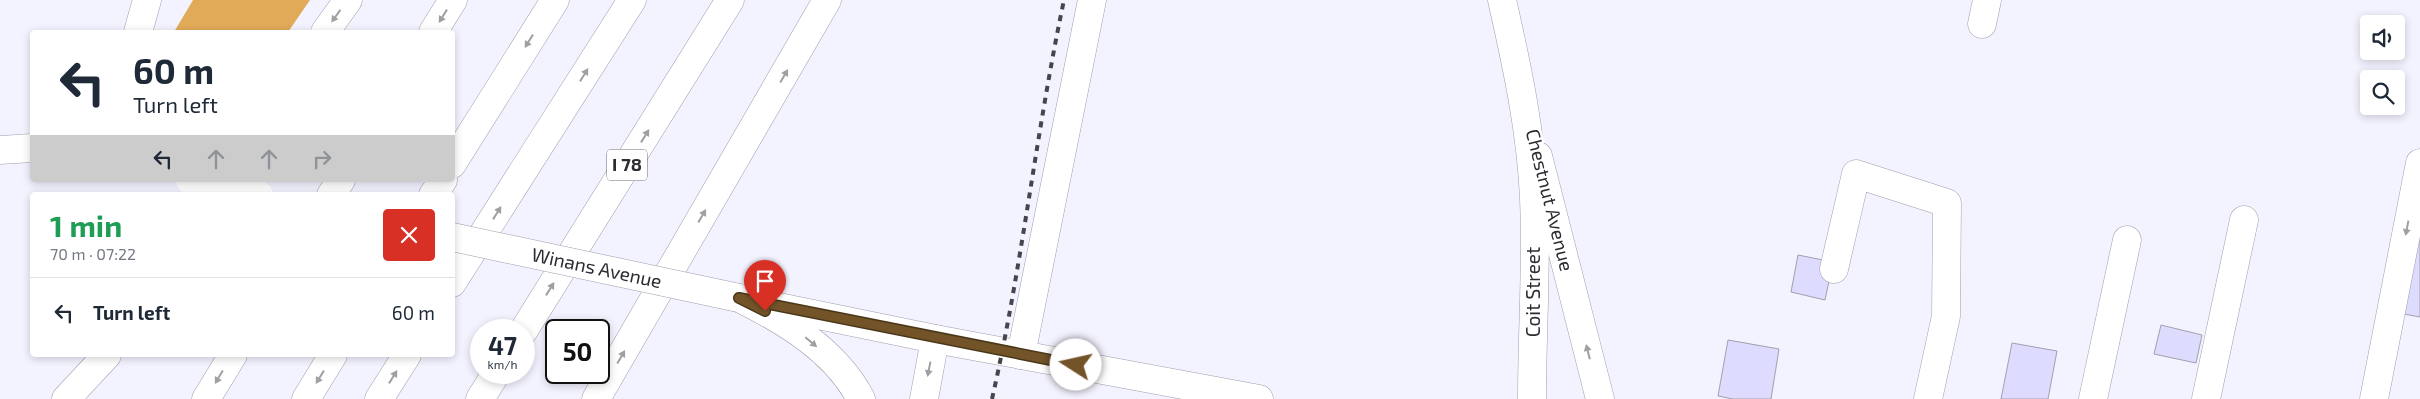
<!DOCTYPE html>
<meta charset="utf-8">
<style>
body{margin:0;font-family:"Exo 2",sans-serif;background:#f6f6f7;color:#1f2937;height:100vh;display:flex;flex-direction:column;font-size:19px;white-space:nowrap}
*{box-sizing:border-box;margin:0}
p{font-size:16px;color:#747a83}
.icon{flex:none;width:28px;height:28px;fill:none;stroke:currentColor;stroke-width:2;stroke-linecap:round;stroke-linejoin:round}
.map{position:relative;flex:1;overflow:hidden}
.side{position:absolute;left:30px;top:192px;width:425px;height:165px;display:flex;flex-direction:column;background:#fff;border-radius:5px;box-shadow:0 2px 8px #0003}
.side>*{flex:none}
.guide{position:absolute;left:30px;top:30px;width:425px;height:152px;border-radius:5px;box-shadow:0 2px 8px #0003;background:#fff;color:#1f2937;overflow:hidden}
.tools{position:absolute;left:2360px;top:15px;display:grid;gap:10px}
.tools a{display:grid;place-items:center;width:45px;height:45px;border-radius:5px;background:#fff;box-shadow:0 2px 8px #0003;font-size:25px}
.speed{position:absolute;left:470px;top:319px;display:flex;gap:10px;font-size:25px;font-weight:700;text-align:center}
.speed>*{display:grid;place-content:center;width:65px;height:65px;border-radius:50%;background:#fff;box-shadow:0 2px 8px #0003;line-height:1}
.speed small{font-size:12px;font-weight:400}
.speed .limit{border:2px solid #111;border-radius:8px;background:#fff;color:#111}
.pin{position:absolute;display:grid;place-items:center;width:42px;height:42px;color:#fff;margin:-51px -21px;border-radius:50% 50% 50% 0;rotate:-45deg;box-shadow:0 0 5px #0007}
.pin .icon{rotate:45deg}
.me{position:absolute;width:55px;margin:-28px;rotate:280deg;stroke-linejoin:round;filter:drop-shadow(0 0 4px #0008)}
.turn{display:flex;align-items:center;gap:18px;height:105px;padding:0 20px;font-size:22px}
.turn .icon{width:65px;height:65px;stroke-width:2.5}
.turn b{display:block;font-size:35px;line-height:42px}
.lanes{display:flex;align-items:center;height:48px;padding:0 20px;background:#0003;justify-content:center;gap:25px;direction:ltr}
.lanes .off{opacity:.35}
.round{display:grid;place-items:center;flex:none;width:52px;height:52px;border-radius:5px;background:#f6f6f7}
.overview{display:flex;align-items:center;justify-content:space-between;height:85px;padding:0 20px}
h1{font-size:30px;font-weight:700;line-height:38px;color:#1e9e55}
ul{padding:0;list-style:none}
li{display:flex;align-items:center;gap:15px;height:70px;padding:0 20px;border-top:1px solid #e0e1e3}
li div{flex:1}
li b{display:block;font-size:19px}
li em{font-style:normal}
.map>svg:first-child{display:block}
.forest{fill:#e1aa58}
.building{fill:#dddbfe;stroke:#a1a0ae}
.lines{fill:none;stroke-linecap:round;stroke-linejoin:round}
.minor-casing{stroke:#9f9eac;stroke-width:29}
.major-casing{stroke:#9f9eac;stroke-width:29}
.highway-casing{stroke:#9f9eac;stroke-width:29}
.minor{stroke:#fff;stroke-width:28}
.major{stroke:#fff;stroke-width:28}
.highway{stroke:#fff;stroke-width:28}
.rail{stroke:#45454c;stroke-width:4;stroke-dasharray:6 6;stroke-linecap:butt}
.major-bridge-casing{stroke:#9f9eac;stroke-width:29;stroke-linecap:butt}
.major-bridge{stroke:#fff;stroke-width:28}
.oneway{fill:#a0a0a3}
.route-casing{stroke:#4a371a;stroke-width:12}
.route{stroke:#725428;stroke-width:9}
.labels{text-anchor:middle;stroke-width:5;stroke-linejoin:round;paint-order:stroke}
.shield{fill:#fff;stroke:#6b6b70;stroke-width:1}
.shield-label{font-size:18px;font-weight:bold;fill:#2c2c32}
.street-label{font-size:19px;fill:#2c2c32;stroke:#fff}
</style>
<div class="map">
<svg width="2420" height="399" viewBox="0 0 2420 399">
<rect width="100%" height="100%" fill="#f3f2ff"/>
<polygon class="forest" points="193,0 310,0 288,32 174,32"/>
<g class="building">
<polygon points="2420,230 2420,317 2398,313"/>
<polygon points="1798,255 1833,262 1825,300 1791,292"/>
<polygon points="2161,325 2202,335 2196,363 2154,354"/>
<polygon points="1728,340 1779,349 1771,399 1733,399 1718,396"/>
<polygon points="2012,343 2057,351 2048,399 2001,399"/>
</g>
<g class="lines">
<defs>
<g id="minor">
<polyline points="1982,24 1987,0"/>
<polyline points="138,32 147,0"/>
<polyline points="1538,156 1600,399"/>
<polyline points="1834,269 1856,174 1947,203 1946,316 1928,399"/>
<polyline points="1021,355 1092,0"/>
<polyline points="2093,399 2127,240"/>
<polyline points="2206,399 2244,220"/>
<polyline points="2374,399 2420,163"/>
</g>
<g id="major">
<path d="M1502,0C1517,66 1531,131 1534,198C1537,265 1532,332 1532,399"/>
<polyline points="750,301 935,339 1259,399"/>
</g>
<g id="highway">
<polyline points="325,32 348,0"/>
<polyline points="433,32 453,0"/>
<polyline points="0,150 32,148"/>
<polyline points="452,164 555,0"/>
<polyline points="331,195 341,180"/>
<polyline points="433,195 443,180"/>
<polyline points="452,283 632,0"/>
<path d="M739,298C786,321 836,351 861,399"/>
<polyline points="524,330 730,0"/>
<polyline points="66,399 107,355"/>
<polyline points="206,399 233,355"/>
<polyline points="306,399 333,355"/>
<polyline points="379,399 407,355"/>
<polyline points="480,399 497,372"/>
<polyline points="596,399 827,0"/>
<polyline points="924,399 935,339"/>
</g>
</defs>
<use href="#minor" class="minor-casing"/>
<use href="#major" class="major-casing"/>
<use href="#highway" class="highway-casing"/>
<use href="#minor" class="minor"/>
<use href="#major" class="major"/>
<use href="#highway" class="highway"/>
<path class="rail" d="M992,399C1022,267 1036,132 1064,0"/>
<defs>
<g id="major-bridge">
<polyline points="190,180 259,195"/>
<path id="s1" d="M452,237L739,298"/>
</g>
</defs>
<use href="#major-bridge" class="major-bridge-casing"/>
<use href="#major-bridge" class="major-bridge"/>
</g>
<defs><path id="oneway-solid" d="M-6-.8H1V-3.2L6.5 0L1 3.2V.8H-6Z" transform="scale(1.25)"/></defs>
<g class="oneway">
<use href="#oneway-solid" transform="translate(336 16) rotate(126)"/>
<use href="#oneway-solid" transform="translate(443 16) rotate(122)"/>
<use href="#oneway-solid" transform="translate(529 41) rotate(122)"/>
<use href="#oneway-solid" transform="translate(584 75) rotate(-58)"/>
<use href="#oneway-solid" transform="translate(784 76) rotate(-60)"/>
<use href="#oneway-solid" transform="translate(645 136) rotate(-58)"/>
<use href="#oneway-solid" transform="translate(497 213) rotate(-58)"/>
<use href="#oneway-solid" transform="translate(702 216) rotate(-60)"/>
<use href="#oneway-solid" transform="translate(2407 228) rotate(101)"/>
<use href="#oneway-solid" transform="translate(550 289) rotate(-58)"/>
<use href="#oneway-solid" transform="translate(811 342) rotate(40)"/>
<use href="#oneway-solid" transform="translate(1588 352) rotate(-104)"/>
<use href="#oneway-solid" transform="translate(621 357) rotate(-60)"/>
<use href="#oneway-solid" transform="translate(929 369) rotate(101)"/>
<use href="#oneway-solid" transform="translate(219 377) rotate(121)"/>
<use href="#oneway-solid" transform="translate(320 377) rotate(122)"/>
<use href="#oneway-solid" transform="translate(393 377) rotate(-58)"/>
</g>
<g class="lines">
<defs>
<polyline id="route" points="765,311 739,298 1076,365"/>
</defs>
<use href="#route" class="route-casing"/>
<use href="#route" class="route"/>
</g>
<g class="labels">
<rect class="shield" x="607" y="149.5" width="40" height="31" rx="4"/>
<g class="shield-label">
<text x="627" y="171">I 78</text>
</g>
<g class="street-label">
<text transform="translate(1550 200) rotate(76)" y="7">Chestnut Avenue</text>
<text dy="7" stroke="none"><textPath href="#s1" startOffset="148">Winans Avenue</textPath></text>
<text transform="translate(1533 292) rotate(-90)" y="7">Coit Street</text>
</g>
</g>
</svg>
<div class="tools">
<a><svg class="icon" aria-label="sound" viewBox="0 0 24 24"><path d="M4 9h4l5-4v14l-5-4H4zM17 9q2 3 0 6"/></svg></a>
<a><svg class="icon" aria-label="search" viewBox="0 0 24 24"><circle cx="10" cy="10" r="6"/><path d="M15 15l6 6"/></svg></a>
</div>
<div class="speed"><div>47<small>km/h</small></div><div class="limit">50</div></div>
<div class="pin" style="left:765px;top:311px;background:#d93025"><svg class="icon" aria-label="arrive" viewBox="0 0 24 24"><path d="M6 21V4h12l-3 4 3 4H6"/></svg></div>
<svg class="me" style="left:1076px;top:365px" viewBox="-20 -20 40 40"><circle r="19" fill="#fff"/><path d="M0-13L10 11 0 6-10 11z" fill="#725428"/></svg>
<div class="guide">
<div class="turn"><svg class="icon" aria-label="left" viewBox="0 0 24 24"><path d="M17 20v-9H6M10 6l-5 5 5 5"/></svg><div><b>60 m</b>Turn left</div></div>
<div class="lanes"><svg class="icon" aria-label="left" viewBox="0 0 24 24"><path d="M17 20v-9H6M10 6l-5 5 5 5"/></svg><svg class="icon off" aria-label="ahead" viewBox="0 0 24 24"><path d="M12 20V5M6 11l6-6 6 6"/></svg><svg class="icon off" aria-label="ahead" viewBox="0 0 24 24"><path d="M12 20V5M6 11l6-6 6 6"/></svg><svg class="icon off" aria-label="right" viewBox="0 0 24 24"><path d="M7 20v-9h11M14 6l5 5-5 5"/></svg></div>
</div>
<section class="side">
<div class="overview"><div><h1>1 min</h1><p>70 m · 07:22</p></div><a class="round" style="background:#d93025;color:#fff"><svg class="icon" aria-label="close" viewBox="0 0 24 24"><path d="M6 6l12 12M18 6L6 18"/></svg></a></div>
<ul>
<li><svg class="icon" aria-label="left" viewBox="0 0 24 24"><path d="M17 20v-9H6M10 6l-5 5 5 5"/></svg><div><b>Turn left</b></div><em>60 m</em></li>
</ul>
</section>
</div>
